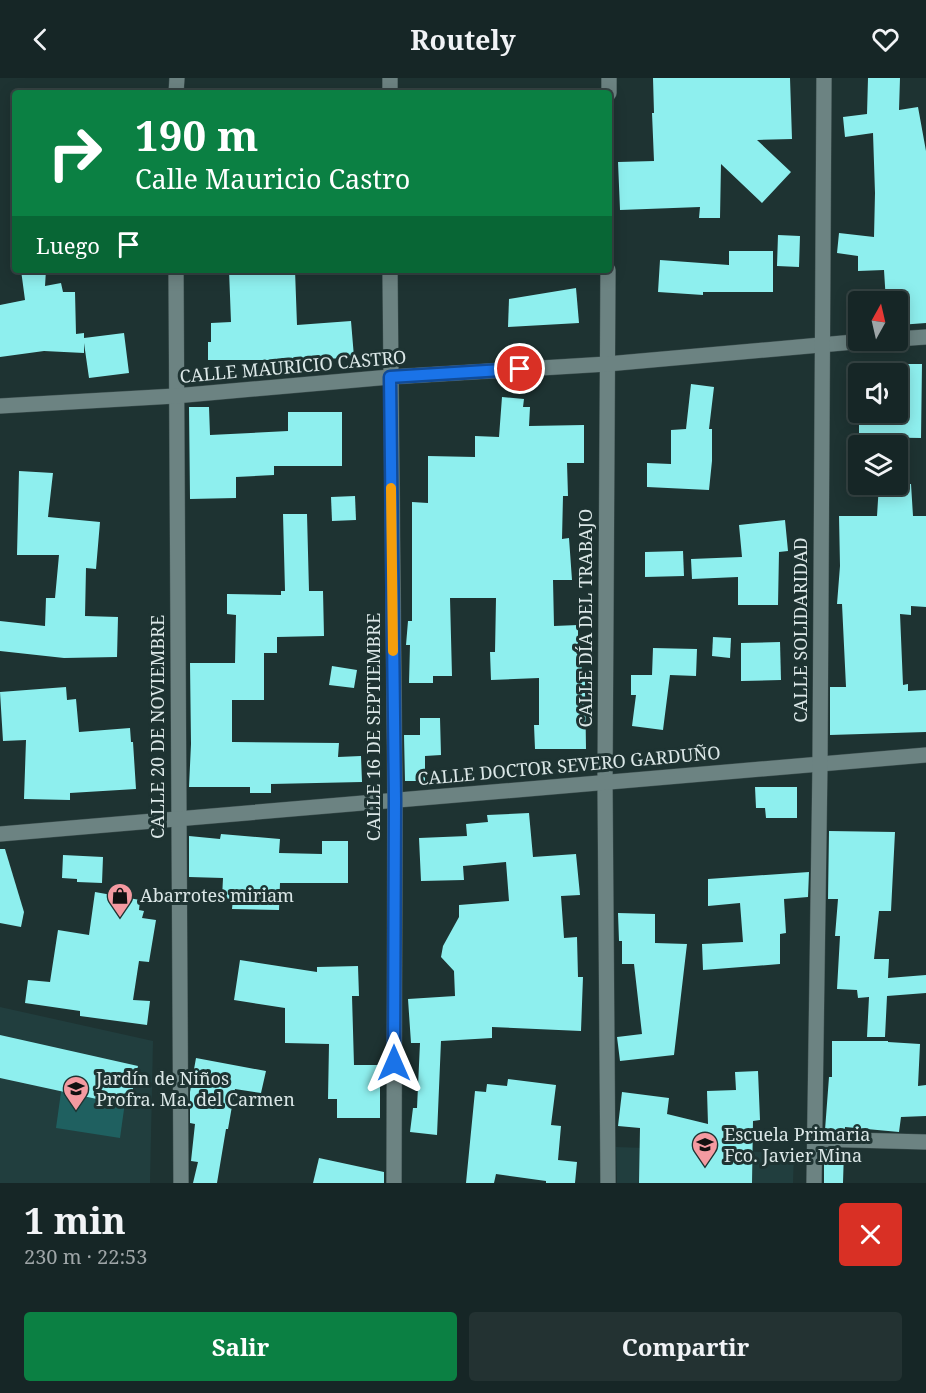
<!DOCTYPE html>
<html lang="es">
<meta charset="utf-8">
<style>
body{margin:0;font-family:"Noto Serif",serif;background:#233232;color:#f1f3f6;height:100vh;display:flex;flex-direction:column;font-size:22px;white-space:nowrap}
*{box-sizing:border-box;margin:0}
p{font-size:20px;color:#9ea5a7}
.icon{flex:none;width:33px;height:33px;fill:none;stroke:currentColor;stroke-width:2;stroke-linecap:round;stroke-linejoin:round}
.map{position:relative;height:1105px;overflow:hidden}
.drawer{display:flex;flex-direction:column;background:#162626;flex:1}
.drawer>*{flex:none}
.banner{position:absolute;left:12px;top:12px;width:600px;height:183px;border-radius:6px;box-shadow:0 3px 15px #0003,0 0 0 2px #354343;background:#0b8043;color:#fff;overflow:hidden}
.needle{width:39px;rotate:8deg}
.buttons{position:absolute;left:848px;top:213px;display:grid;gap:12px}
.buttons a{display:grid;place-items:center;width:60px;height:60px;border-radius:6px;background:#162626;box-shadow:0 3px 15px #0003,0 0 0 2px #354343;font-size:30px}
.pin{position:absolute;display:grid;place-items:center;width:51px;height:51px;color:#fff;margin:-26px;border:3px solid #fff;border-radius:50%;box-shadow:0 2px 6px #0007}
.me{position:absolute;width:66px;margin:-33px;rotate:0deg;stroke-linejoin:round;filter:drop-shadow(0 0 4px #0008)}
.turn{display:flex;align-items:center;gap:21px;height:126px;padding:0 24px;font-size:27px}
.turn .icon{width:78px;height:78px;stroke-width:2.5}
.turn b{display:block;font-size:42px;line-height:51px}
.then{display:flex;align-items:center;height:57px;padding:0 24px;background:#0003;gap:12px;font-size:22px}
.round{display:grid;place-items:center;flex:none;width:63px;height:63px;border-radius:6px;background:#233232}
.head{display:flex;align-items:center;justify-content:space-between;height:102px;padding:0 24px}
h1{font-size:36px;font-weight:700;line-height:45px}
.primary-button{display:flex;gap:12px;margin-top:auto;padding:12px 24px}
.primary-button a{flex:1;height:69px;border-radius:6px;background:#0b8043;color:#fff;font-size:24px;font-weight:700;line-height:69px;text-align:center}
.primary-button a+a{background:#233232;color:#f1f3f6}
header{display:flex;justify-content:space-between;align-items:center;height:78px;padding:0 24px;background:#162626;font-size:27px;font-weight:700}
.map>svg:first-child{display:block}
.built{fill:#213e3e}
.green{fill:#1f6060}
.building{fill:#8eefee}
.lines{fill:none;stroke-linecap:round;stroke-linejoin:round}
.street-casing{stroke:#3d4f4f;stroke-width:16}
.street{stroke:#6c8382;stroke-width:15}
.route-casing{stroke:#114b97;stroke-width:15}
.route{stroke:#1a73e8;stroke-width:10}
.slow{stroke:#f59e0b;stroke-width:10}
.labels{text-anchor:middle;stroke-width:6;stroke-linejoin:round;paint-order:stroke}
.street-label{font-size:18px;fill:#dbe7e7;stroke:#1e3332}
.poi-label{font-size:18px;fill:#dbe7e7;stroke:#1e3332;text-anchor:start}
</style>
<header><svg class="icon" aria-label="back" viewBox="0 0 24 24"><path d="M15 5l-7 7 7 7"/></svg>Routely<svg class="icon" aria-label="heart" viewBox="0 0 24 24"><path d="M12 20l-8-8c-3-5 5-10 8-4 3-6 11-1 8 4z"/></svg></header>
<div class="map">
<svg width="926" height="1105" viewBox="0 0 926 1105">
<rect width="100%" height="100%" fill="#1e3332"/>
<g class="built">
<polygon points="0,929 153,963 150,1105 0,1105"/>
<polygon points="616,1069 794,1075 793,1105 617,1105"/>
</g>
<polygon class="green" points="62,1007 126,1017 120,1060 56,1050"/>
<g class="building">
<polygon points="653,0 790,0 792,61 757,62 791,94 762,125 721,86 720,140 699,140 700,129 620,132 618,84 654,83 652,35 654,35"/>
<polygon points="868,0 900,0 899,32 918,29 926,73 926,245 899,247 897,224 886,224 884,192 858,193 858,178 837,175 839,155 874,159 875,115 873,55 845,59 843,39 867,36"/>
<polygon points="778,157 800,158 799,189 777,188"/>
<polygon points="729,173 773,173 773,214 703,214 703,217 658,214 660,182 729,187"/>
<polygon points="21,192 46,192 45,208 61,205 63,214 75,214 76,256 84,255 84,260 124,255 129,295 89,300 84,265 84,275 44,273 0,279 0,227 25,222"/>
<polygon points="229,192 295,192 297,247 351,243 354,279 290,284 290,282 208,282 208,264 211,264 211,245 231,244"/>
<polygon points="576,210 579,245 508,249 509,221"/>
<polygon points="897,286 922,286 921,360 859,359 859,334 897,334"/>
<polygon points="691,306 714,309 709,351 712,351 712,383 709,412 647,409 647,385 671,386 671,352 686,351"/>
<polygon points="502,319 524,321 523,329 530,329 529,348 584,347 584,385 567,385 568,418 563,418 562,461 569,460 572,502 553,502 554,548 578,547 578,572 581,572 582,602 585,602 586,671 535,671 534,647 539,647 539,600 491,602 490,574 495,574 496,520 450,520 452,598 433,598 433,605 409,605 410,567 406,567 408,543 412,543 412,424 428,425 428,378 475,379 475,358 499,359"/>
<polygon points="189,329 209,329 210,357 288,353 288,334 342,334 342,388 274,388 274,397 236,399 236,420 190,421"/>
<polygon points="19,393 53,395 48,439 100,444 96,491 86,490 85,538 118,539 117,579 64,580 0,573 0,543 45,548 46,520 55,520 59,477 17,477"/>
<polygon points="879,406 911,406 913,438 926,438 926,529 911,528 911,537 900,536 903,607 908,606 908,613 926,612 926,654 830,657 830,609 846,609 842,526 837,526 840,488 839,438 877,438"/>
<polygon points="355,418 356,442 332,443 331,419"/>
<polygon points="283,436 307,436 309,513 323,513 324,558 277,559 277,575 264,575 264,622 232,622 232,664 339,665 338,679 361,678 362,704 271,706 271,715 250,715 250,709 189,709 191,666 190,585 235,585 236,537 227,536 227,516 281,517 281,513 285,513"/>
<polygon points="785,442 788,473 779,474 778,527 738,527 738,499 692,501 691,481 742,479 739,447"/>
<polygon points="683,473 684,498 645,499 645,474"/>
<polygon points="713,559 731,560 730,580 712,578"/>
<polygon points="780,564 781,602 741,603 741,565"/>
<polygon points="653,570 697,571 696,598 670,597 663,652 632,648 636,617 631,617 631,597 652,597"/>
<polygon points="332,588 357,592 354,610 329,607"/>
<polygon points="66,609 67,622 76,621 79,654 130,650 131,664 133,664 136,711 70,715 70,722 24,721 26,662 3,663 0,614"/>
<polygon points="420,640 440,640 441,677 425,678 425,703 405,703 404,657 420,657"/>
<polygon points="755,709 797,709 797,740 766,740 765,730 756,730"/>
<polygon points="529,735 533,779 576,776 580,817 561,818 564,860 577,859 578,899 583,899 581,953 492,949 492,960 441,963 437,1057 410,1054 413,1030 417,1030 420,965 411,965 408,921 455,918 454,893 441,879 443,868 459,839 459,827 509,823 506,784 463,788 464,802 421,803 419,760 467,758 466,746 488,744 487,737"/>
<polygon points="829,753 895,754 891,833 879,833 874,881 889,881 888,900 926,897 926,915 887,918 885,959 867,959 869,919 858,920 857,912 837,911 840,858 835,858 838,821 828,821"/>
<polygon points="221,756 280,761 279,775 322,776 322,763 348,763 348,805 280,805 279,832 232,831 233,821 222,820 223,800 189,799 189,758 220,761"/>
<polygon points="0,771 5,771 24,834 21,849 0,845"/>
<polygon points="63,777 103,779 102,805 77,804 77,801 62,800"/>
<polygon points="809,794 808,819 784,821 786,855 780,856 780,886 703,892 702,866 743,864 740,825 708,828 708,801"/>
<polygon points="95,814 140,822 139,832 144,833 142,840 156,842 149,884 139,883 133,922 150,923 147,947 80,938 80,933 25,925 28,902 50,904 58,852 89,857"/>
<polygon points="618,835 655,836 655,865 687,866 674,977 620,983 617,959 642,956 634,886 622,886 622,863 619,863"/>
<polygon points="240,882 317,894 317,889 358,888 359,918 352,918 354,987 380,987 380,1040 337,1040 337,1021 328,1021 329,966 285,965 285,930 234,922"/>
<polygon points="0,957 138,988 129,1028 0,1000"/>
<polygon points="832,963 888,963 888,964 920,966 918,1008 926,1007 926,1038 901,1039 899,1054 845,1049 845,1052 825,1052 829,999 832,999"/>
<polygon points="196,980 266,993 261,1015 235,1011 228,1051 226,1051 217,1105 193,1105 198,1084 191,1083 195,1046 190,1045 190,1014"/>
<polygon points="758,993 760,1042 753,1043 752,1105 639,1105 640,1050 618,1048 622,1014 669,1020 667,1036 708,1046 707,1013 736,1012 735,994"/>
<polygon points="508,1001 556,1007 551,1047 561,1048 558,1082 577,1084 575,1105 546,1105 546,1103 496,1096 494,1105 466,1105 475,1013 486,1014 487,1006 507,1008"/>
<polygon points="824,1071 844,1072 843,1105 824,1105"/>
<polygon points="319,1080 384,1094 384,1105 313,1105"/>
</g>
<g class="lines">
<defs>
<g id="street">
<polyline points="176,15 177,0"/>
<polyline points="390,15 390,0"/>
<polyline points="609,15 609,0"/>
<polyline points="176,192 181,1105"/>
<polyline points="390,192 395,722 394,1105"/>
<polyline points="608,192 605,704 608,1105"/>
<polyline points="897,261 926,259"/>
<polyline points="0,328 175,318 390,299 607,286 876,262"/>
<polyline points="0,756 926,677"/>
<polyline points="814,1061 926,1064"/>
<polyline points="814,1105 820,686 824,0"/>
</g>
</defs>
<use href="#street" class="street-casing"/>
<use href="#street" class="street"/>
</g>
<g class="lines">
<defs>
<polyline id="route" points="394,985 395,722 390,299 520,291"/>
</defs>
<use href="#route" class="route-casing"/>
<use href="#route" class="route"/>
<polyline class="slow" points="391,410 393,573"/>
</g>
<defs>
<symbol id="shop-pin" viewBox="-11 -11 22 30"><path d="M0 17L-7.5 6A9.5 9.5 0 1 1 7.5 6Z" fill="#f49aa1" stroke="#1e3332"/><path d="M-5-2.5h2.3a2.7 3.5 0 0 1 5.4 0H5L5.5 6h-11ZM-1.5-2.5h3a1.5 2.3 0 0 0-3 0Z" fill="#111"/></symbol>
<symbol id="school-pin" viewBox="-11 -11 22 30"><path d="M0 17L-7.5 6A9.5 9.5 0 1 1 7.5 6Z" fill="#f49aa1" stroke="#1e3332"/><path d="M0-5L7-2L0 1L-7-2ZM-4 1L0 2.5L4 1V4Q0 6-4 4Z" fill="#111"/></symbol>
</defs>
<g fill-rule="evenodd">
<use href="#shop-pin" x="105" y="803" width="30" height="40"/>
<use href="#school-pin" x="61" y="996" width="30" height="40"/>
<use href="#school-pin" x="690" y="1052" width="30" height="40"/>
</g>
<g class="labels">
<g class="street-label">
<text transform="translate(293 289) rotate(-5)" y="6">CALLE MAURICIO CASTRO</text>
<text transform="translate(586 540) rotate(-90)" y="6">CALLE DÍA DEL TRABAJO</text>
<text transform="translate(801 552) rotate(-90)" y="6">CALLE SOLIDARIDAD</text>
<text transform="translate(158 649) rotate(-90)" y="6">CALLE 20 DE NOVIEMBRE</text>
<text transform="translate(374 649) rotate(-90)" y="6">CALLE 16 DE SEPTIEMBRE</text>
<text transform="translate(569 688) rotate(-5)" y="6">CALLE DOCTOR SEVERO GARDUÑO</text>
</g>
<g class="poi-label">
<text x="140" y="824">Abarrotes miriam</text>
<text x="96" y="1007">Jardín de Niños<tspan x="96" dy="21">Profra. Ma. del Carmen</tspan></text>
<text x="724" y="1063">Escuela Primaria<tspan x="724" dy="21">Fco. Javier Mina</tspan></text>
</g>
</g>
</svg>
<div class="buttons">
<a><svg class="needle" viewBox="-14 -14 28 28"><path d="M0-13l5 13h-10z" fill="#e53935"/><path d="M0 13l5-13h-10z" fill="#9ea5a7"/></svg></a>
<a><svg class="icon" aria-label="sound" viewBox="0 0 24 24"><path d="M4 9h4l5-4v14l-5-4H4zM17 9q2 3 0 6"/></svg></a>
<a><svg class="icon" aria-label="layers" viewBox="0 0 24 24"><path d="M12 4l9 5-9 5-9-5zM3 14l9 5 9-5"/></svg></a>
</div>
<div class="pin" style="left:520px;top:291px;background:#d93025"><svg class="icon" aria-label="arrive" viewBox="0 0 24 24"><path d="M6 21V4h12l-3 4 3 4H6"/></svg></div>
<svg class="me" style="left:394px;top:985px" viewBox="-20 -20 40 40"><path d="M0-17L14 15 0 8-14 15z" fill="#1a73e8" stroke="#fff" stroke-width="4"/></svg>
<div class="banner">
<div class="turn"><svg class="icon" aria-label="right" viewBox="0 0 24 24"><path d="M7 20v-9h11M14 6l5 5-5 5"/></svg><div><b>190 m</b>Calle Mauricio Castro</div></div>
<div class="then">Luego<svg class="icon" aria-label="arrive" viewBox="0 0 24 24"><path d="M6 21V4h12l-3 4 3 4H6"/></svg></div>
</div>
</div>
<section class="drawer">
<div class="head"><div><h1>1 min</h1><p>230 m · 22:53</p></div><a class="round" style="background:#d93025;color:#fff"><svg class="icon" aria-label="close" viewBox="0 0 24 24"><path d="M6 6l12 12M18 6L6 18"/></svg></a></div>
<div class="primary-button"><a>Salir</a><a>Compartir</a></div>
</section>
